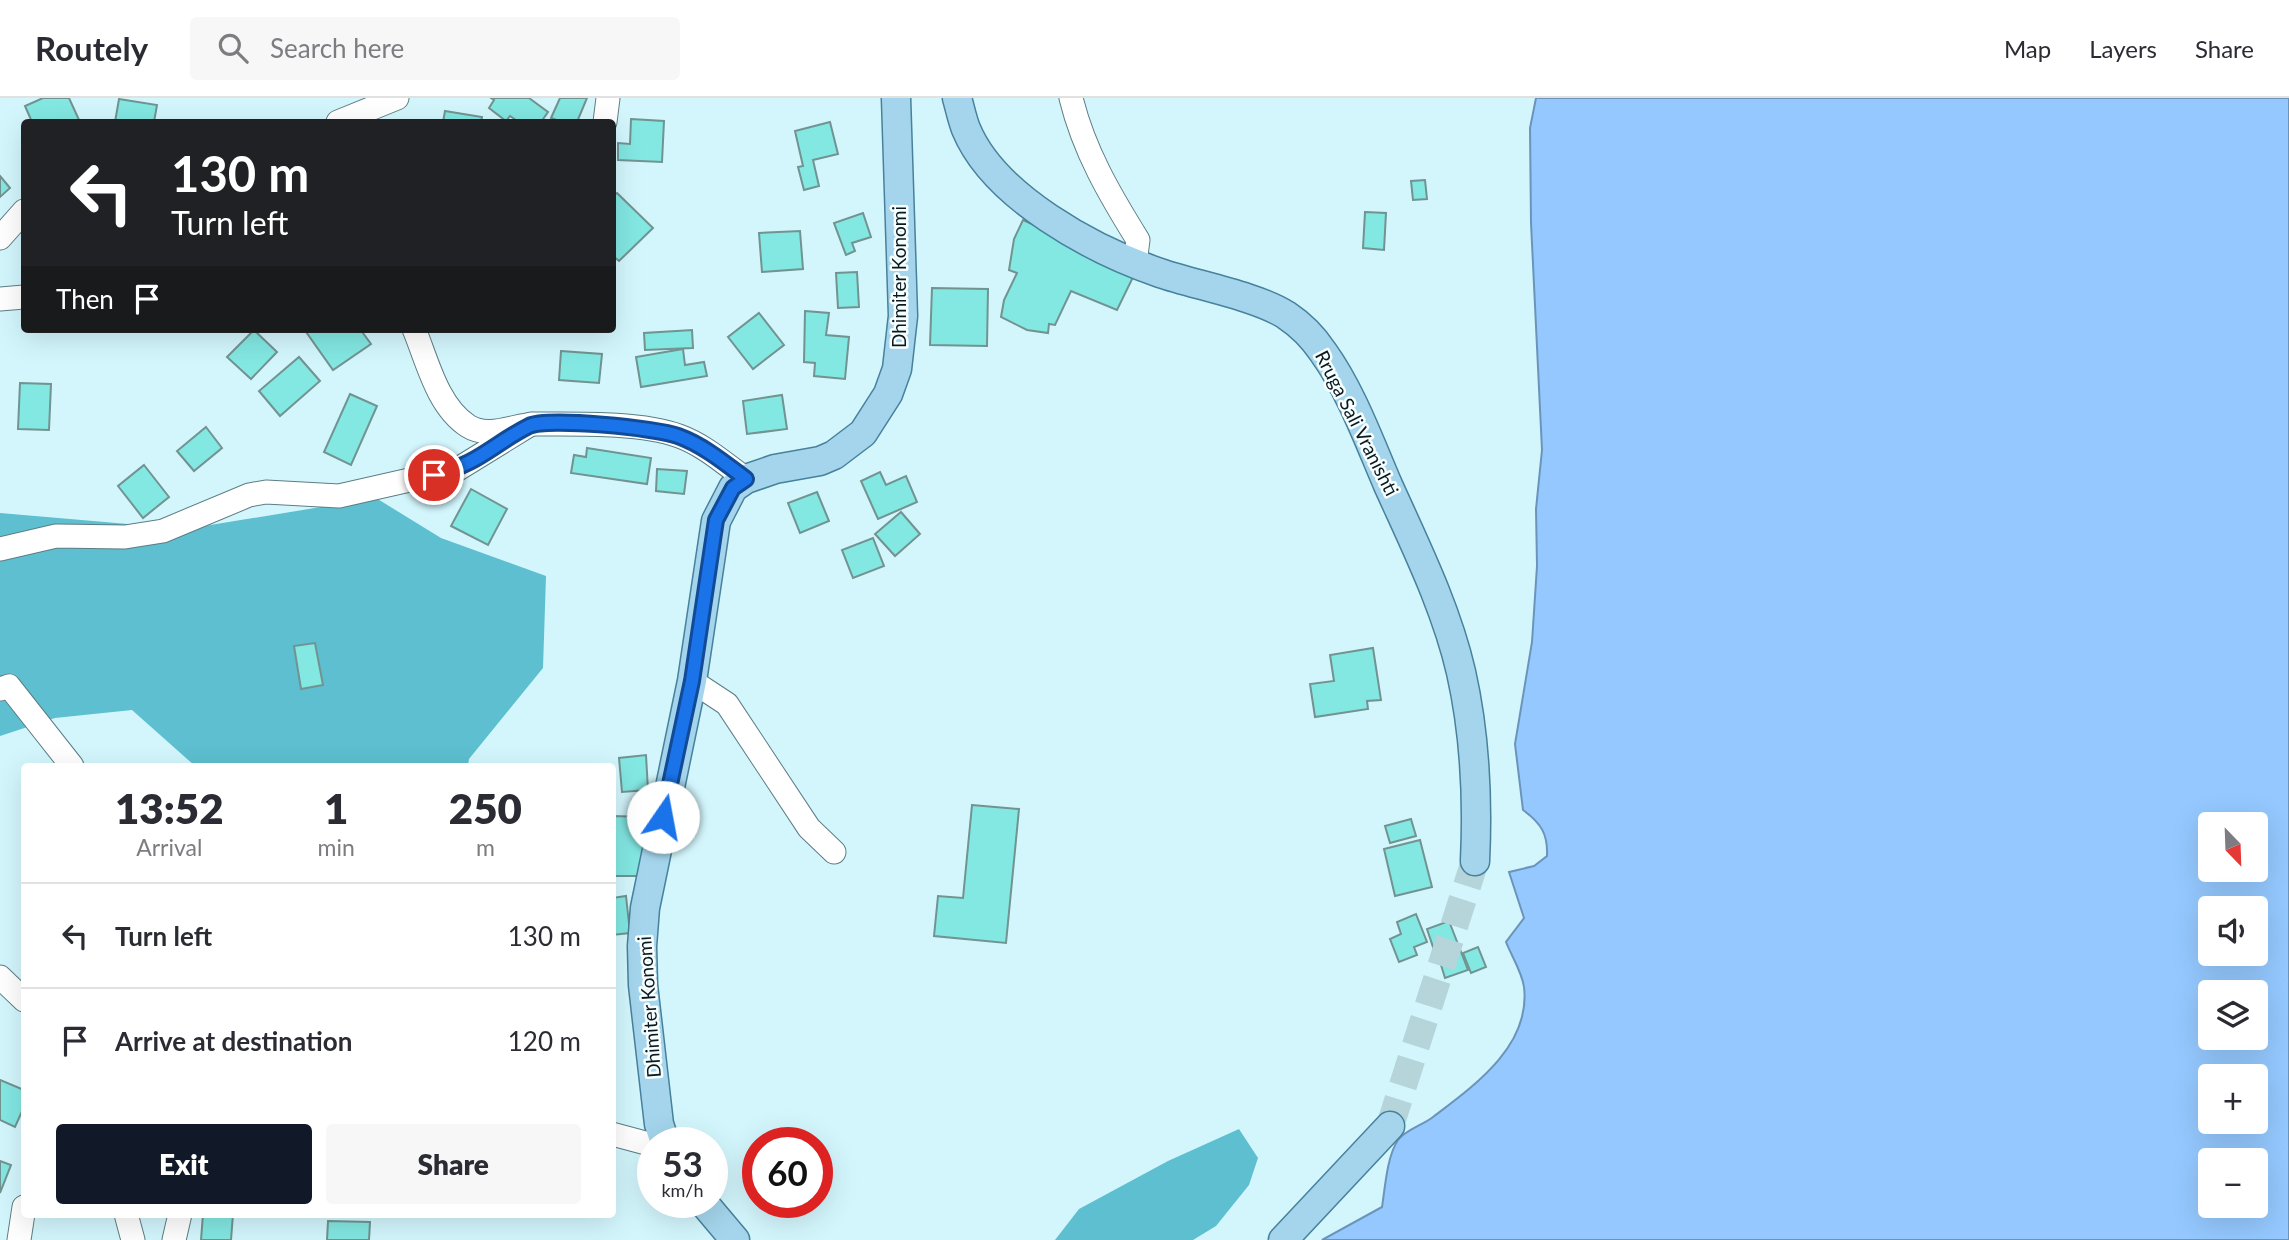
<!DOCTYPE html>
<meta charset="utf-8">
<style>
body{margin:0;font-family:Lato,sans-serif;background:#f7f7f7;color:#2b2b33;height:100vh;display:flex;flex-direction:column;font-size:26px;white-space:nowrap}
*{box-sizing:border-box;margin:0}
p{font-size:23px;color:#7c7c81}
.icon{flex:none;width:38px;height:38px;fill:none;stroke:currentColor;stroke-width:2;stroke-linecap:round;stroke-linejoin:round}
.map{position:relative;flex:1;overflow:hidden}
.drawer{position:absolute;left:21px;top:665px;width:595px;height:455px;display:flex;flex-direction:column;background:#fff;border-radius:7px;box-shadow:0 7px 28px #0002}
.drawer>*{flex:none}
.guide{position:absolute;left:21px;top:21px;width:595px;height:214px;border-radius:7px;box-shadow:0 7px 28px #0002;background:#202124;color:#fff;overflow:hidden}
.needle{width:46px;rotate:157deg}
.tools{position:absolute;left:2198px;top:714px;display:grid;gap:14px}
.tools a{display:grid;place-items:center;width:70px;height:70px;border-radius:7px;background:#fff;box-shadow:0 7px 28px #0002;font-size:35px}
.speed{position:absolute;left:637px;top:1029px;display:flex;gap:14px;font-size:35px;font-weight:700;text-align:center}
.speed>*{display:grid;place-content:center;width:91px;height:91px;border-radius:50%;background:#fff;box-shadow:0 7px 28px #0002;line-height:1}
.speed small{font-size:18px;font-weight:400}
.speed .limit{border:10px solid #d22;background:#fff;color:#111}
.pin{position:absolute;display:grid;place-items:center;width:60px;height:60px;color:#fff;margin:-30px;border:4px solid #fff;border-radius:50%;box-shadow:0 2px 7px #0007}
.me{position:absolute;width:77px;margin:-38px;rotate:12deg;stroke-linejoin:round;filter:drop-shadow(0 0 5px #0008)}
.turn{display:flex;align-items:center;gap:24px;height:147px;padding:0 35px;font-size:32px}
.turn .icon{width:91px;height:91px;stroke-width:2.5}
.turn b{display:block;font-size:49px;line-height:60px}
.then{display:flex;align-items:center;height:66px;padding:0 35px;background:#0003;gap:14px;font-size:26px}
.eta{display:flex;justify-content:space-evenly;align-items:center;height:119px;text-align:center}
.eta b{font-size:42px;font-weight:800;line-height:49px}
.cta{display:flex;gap:14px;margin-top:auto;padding:14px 35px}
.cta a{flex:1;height:80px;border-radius:7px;background:#111827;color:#fff;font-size:28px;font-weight:800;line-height:80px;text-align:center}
.cta a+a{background:#f7f7f7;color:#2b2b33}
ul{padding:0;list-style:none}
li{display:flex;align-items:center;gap:21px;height:105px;padding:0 35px;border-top:2px solid #e1e1e2}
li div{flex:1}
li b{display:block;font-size:26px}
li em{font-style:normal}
header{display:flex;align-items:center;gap:42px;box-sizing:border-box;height:98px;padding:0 35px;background:#fff;border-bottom:2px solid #e1e1e2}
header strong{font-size:33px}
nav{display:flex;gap:38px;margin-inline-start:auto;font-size:24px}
.search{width:490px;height:63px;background:#f7f7f7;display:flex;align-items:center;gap:18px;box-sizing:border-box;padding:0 24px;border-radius:7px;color:#7c7c81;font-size:26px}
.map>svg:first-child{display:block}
.forest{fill:#5dbfd0}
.water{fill:#94c8fe;stroke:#6b94ba;stroke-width:2;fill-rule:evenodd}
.building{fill:#83e7e2;stroke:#719391;stroke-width:2}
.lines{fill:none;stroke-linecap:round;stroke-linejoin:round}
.major-tunnel{stroke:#b5d5db;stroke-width:28;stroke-dasharray:28 14;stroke-linecap:butt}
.minor-casing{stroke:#5d7d83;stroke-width:25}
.major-casing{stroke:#48819b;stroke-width:31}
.minor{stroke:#fff;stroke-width:23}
.major{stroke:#a4d5ec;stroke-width:28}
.route-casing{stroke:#114b97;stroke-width:18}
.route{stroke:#1a73e8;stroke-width:12}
.labels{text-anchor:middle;stroke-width:5;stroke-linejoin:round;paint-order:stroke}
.street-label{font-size:19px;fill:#0c191c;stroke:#f6feff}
</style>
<header>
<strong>Routely</strong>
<div class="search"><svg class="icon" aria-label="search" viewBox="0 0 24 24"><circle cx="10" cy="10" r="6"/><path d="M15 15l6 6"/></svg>Search here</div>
<nav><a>Map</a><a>Layers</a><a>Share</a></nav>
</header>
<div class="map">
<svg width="2289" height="1142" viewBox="0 0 2289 1142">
<rect width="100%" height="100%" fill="#d3f6fd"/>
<g class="forest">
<polygon points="376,400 441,440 546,478 543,570 469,661 468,668 195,668 132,612 55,620 0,638 0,415 186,431"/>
<polygon points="1239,1031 1258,1060 1249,1087 1216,1128 1193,1142 1055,1142 1079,1111 1168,1063"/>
</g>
<path class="water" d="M1536,0H2289V1142H1322L1382,1109C1385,1090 1387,1058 1398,1042C1405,1032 1423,1027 1433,1019C1474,988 1531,948 1524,889C1522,874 1511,857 1506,844L1524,820L1509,774L1534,768L1547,758C1548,736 1541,725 1523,712L1515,646L1532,544L1537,468L1536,411L1542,352L1531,125L1530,30ZM2210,726H2256V772H2210ZM2256,810V856H2210V810ZM2210,894H2256V940H2210ZM2210,978H2256V1024H2210ZM2256,1062V1108H2210V1062Z"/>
<g class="building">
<polygon points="43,0 69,0 80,24 32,24 25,8"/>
<polygon points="491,0 529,0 548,14 541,24 519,24 510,18 506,23 489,10 494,2"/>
<polygon points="560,0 587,0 577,24 562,24 551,20"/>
<polygon points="119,1 157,7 154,24 115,24"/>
<polygon points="445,13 482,19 481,24 443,24"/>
<polygon points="631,21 664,23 662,64 618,62 618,45 630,46"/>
<polygon points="830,24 838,56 813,62 819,88 804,92 798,69 803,68 795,33"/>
<polygon points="0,78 10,90 0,99"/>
<polygon points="1425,82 1427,101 1413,102 1411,83"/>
<polygon points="617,95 653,130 619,163 612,157 612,99"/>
<polygon points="1365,114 1386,115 1384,152 1363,150"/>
<polygon points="863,115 871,139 852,145 855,153 846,157 834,125"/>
<polygon points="1023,122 1136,173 1117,212 1071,193 1055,227 1049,226 1048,235 1027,232 1001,219 1004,202 1017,175 1009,172 1014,141"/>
<polygon points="800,133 803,171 762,174 759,135"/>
<polygon points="857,174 859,209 838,210 836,175"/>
<polygon points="932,190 988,191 987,248 930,247"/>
<polygon points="805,213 829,215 826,237 849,239 845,281 814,278 815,265 804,264"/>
<polygon points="759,215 784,247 753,271 728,239"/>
<polygon points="304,231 360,231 371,246 333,272"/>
<polygon points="254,232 277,254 251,281 227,259"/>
<polygon points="692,232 693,250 645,252 644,235"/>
<polygon points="683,251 685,267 704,264 707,278 641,289 636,259"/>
<polygon points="561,253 602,256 599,285 559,282"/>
<polygon points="299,259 320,283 280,318 259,293"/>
<polygon points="20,285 51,286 49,332 18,331"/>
<polygon points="350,296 377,308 351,367 324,354"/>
<polygon points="782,297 787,331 747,336 743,303"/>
<polygon points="206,329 222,350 194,373 177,353"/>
<polygon points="587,350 651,360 647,386 571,375 574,357 586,359"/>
<polygon points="144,367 169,399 143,420 118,388"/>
<polygon points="657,371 687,373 684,396 656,393"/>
<polygon points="880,374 886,387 906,378 917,404 878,421 861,383"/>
<polygon points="471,391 507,411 488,447 451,428"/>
<polygon points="817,394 829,423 800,435 788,405"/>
<polygon points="901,414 920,436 895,458 875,436"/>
<polygon points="873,440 884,468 853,480 842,452"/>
<polygon points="315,545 323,587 301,591 294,548"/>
<polygon points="1373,550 1381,602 1367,603 1368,611 1315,619 1310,586 1334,583 1330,557"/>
<polygon points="646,657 648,692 622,694 619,660"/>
<polygon points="972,707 1019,711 1006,845 934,838 938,798 963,800"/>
<polygon points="612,718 646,719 644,778 612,778"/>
<polygon points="1411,721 1416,738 1390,745 1385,728"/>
<polygon points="1420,742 1432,789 1395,798 1384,751"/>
<polygon points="626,798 630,835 612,837 612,800"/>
<polygon points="1416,816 1427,844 1414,849 1417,857 1399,864 1390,841 1401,836 1397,824"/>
<polygon points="1449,823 1468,872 1445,880 1441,867 1451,864 1448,857 1437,861 1427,831"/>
<polygon points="1478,849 1486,869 1471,875 1463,855"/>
<polygon points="0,982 24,992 24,1009 15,1029 0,1022"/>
<polygon points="0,1063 11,1067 0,1095"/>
<polygon points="203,1116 233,1116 231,1142 201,1142"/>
<polygon points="328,1123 370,1124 369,1142 327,1142"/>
</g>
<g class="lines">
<polyline class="major-tunnel" points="1390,1028 1475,763"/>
<defs>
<g id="minor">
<path d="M1071,0C1084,53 1110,97 1138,142L1135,165"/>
<polyline points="338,24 397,0"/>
<polyline points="605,24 608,0"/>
<polyline points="0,140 24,113"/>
<polyline points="0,201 24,199"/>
<path d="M414,231C427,262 437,308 468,328C488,341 514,327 535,326C576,326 641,324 679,338C704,347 725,366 746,381"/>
<polyline points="0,451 56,438 125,439 163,433 249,397 266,394 339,398 458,371 531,326"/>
<polyline points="692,583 727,606 809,730 834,754"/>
<polyline points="0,591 9,588 72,668"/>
<polyline points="0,879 24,902"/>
<polyline points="612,1036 653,1047"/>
<polyline points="126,1116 133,1142"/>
<polyline points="19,1142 24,1109"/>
<polyline points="174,1142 180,1116"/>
</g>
<g id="major">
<path d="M957,0C960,10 962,21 966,31C994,99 1093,152 1160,175C1195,187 1256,198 1286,217C1301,227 1313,239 1323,254C1351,293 1369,343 1388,387C1415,447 1446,509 1461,574C1475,636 1478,699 1475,763"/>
<polyline points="665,1045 659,1026 643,887 642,848 645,810 692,583 716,423 733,390 746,381 775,371 820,363 834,357 863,335 888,296 897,271 903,218 896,0"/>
<polyline points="703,1104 735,1142"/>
<polyline points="1283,1142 1390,1028"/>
</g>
</defs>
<use href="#minor" class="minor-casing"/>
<use href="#major" class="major-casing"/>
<use href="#minor" class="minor"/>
<use href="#major" class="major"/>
</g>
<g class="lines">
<defs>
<path id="route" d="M434,377C479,366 493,346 529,328C547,319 657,330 678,338C703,347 725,365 746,381L733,390L716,422L692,583L663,719"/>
</defs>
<use href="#route" class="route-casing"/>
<use href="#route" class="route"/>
</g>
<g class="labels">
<g class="street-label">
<text transform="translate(899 179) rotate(-90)" y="7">Dhimiter Konomi</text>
<text transform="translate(1357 325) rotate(63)" y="7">Rruga Sali Vranishti</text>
<text transform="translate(649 909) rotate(-94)" y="7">Dhimiter Konomi</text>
</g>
</g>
</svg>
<div class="tools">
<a><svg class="needle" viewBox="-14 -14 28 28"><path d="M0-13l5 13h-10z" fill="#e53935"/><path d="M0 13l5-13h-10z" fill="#7c7c81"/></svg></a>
<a><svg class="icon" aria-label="sound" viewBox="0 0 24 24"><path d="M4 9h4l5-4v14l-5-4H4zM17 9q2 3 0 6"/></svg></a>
<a><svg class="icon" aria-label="layers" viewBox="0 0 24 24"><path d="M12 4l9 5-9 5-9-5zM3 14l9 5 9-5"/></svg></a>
<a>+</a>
<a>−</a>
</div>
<div class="speed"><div>53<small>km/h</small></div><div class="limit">60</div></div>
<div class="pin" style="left:434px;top:377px;background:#d93025"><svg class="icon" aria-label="arrive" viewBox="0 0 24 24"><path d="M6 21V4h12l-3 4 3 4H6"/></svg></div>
<svg class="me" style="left:663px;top:719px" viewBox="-20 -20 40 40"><circle r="19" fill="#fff"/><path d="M0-13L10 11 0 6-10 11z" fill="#1a73e8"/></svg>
<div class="guide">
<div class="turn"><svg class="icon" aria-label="left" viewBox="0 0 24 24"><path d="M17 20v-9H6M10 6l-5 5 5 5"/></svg><div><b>130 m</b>Turn left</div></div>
<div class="then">Then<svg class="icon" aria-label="arrive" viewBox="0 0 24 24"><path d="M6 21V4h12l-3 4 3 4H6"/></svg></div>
</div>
<section class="drawer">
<div class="eta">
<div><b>13:52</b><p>Arrival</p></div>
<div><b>1</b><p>min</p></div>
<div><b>250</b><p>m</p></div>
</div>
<ul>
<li><svg class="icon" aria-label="left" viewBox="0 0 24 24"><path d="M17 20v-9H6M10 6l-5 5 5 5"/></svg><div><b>Turn left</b></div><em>130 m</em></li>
<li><svg class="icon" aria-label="arrive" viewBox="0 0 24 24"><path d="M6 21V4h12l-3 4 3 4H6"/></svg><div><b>Arrive at destination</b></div><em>120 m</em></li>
</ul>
<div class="cta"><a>Exit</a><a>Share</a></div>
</section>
</div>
